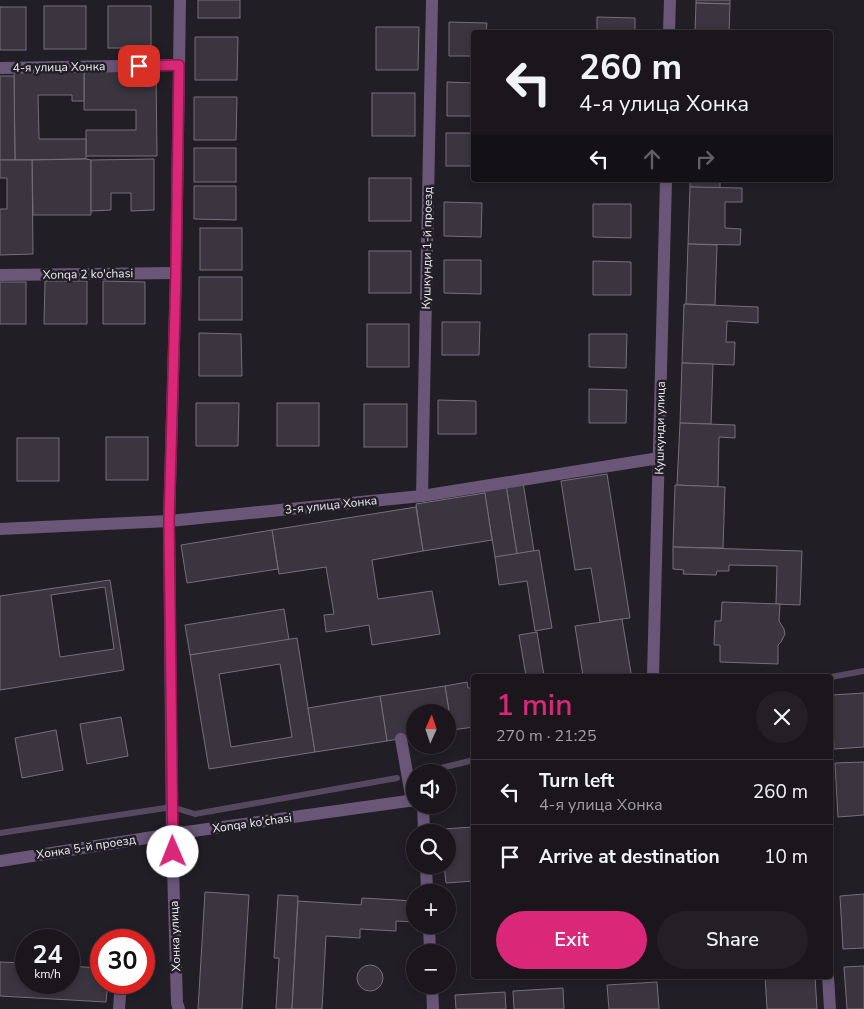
<!DOCTYPE html>
<meta charset="utf-8">
<style>
body{margin:0;font-family:"Nunito Sans",sans-serif;background:#231f25;color:#f1f3f6;height:100vh;display:flex;flex-direction:column;font-size:19px;white-space:nowrap}
*{box-sizing:border-box;margin:0}
p{font-size:16px;color:#9f9fa3}
.icon{flex:none;width:28px;height:28px;fill:none;stroke:currentColor;stroke-width:2;stroke-linecap:round;stroke-linejoin:round}
.map{position:relative;flex:1;overflow:hidden}
.sheet{position:absolute;left:471px;top:674px;width:362px;height:305px;display:flex;flex-direction:column;background:#1a161c;border-radius:5px;box-shadow:0 2px 8px #0003,0 0 0 1px #38353b}
.sheet>*{flex:none}
.hud{position:absolute;left:471px;top:30px;width:362px;height:152px;border-radius:5px;box-shadow:0 2px 8px #0003,0 0 0 1px #38353b;background:#1a161c;color:#f1f3f6;overflow:hidden}
.needle{width:32px;rotate:3deg}
.buttons{position:absolute;left:406px;top:704px;display:grid;gap:10px}
.buttons a{display:grid;place-items:center;width:50px;height:50px;border-radius:50%;background:#1a161c;box-shadow:0 2px 8px #0003,0 0 0 1px #38353b;font-size:25px}
.speed{position:absolute;left:15px;top:929px;display:flex;gap:10px;font-size:25px;font-weight:700;text-align:center}
.speed>*{display:grid;place-content:center;width:65px;height:65px;border-radius:50%;background:#1a161c;box-shadow:0 2px 8px #0003,0 0 0 1px #38353b;line-height:1}
.speed small{font-size:12px;font-weight:400}
.speed .limit{border:8px solid #d22;background:#fff;color:#111}
.pin{position:absolute;display:grid;place-items:center;width:42px;height:42px;color:#fff;margin:-21px;border-radius:10px;box-shadow:0 2px 8px #0006}
.me{position:absolute;width:55px;margin:-28px;rotate:359deg;stroke-linejoin:round;filter:drop-shadow(0 0 4px #0008)}
.turn{display:flex;align-items:center;gap:18px;height:105px;padding:0 25px;font-size:22px}
.turn .icon{width:65px;height:65px;stroke-width:2.5}
.turn b{display:block;font-size:35px;line-height:42px}
.lanes{display:flex;align-items:center;height:48px;padding:0 25px;background:#0003;justify-content:center;gap:25px;direction:ltr}
.lanes .off{opacity:.35}
.round{display:grid;place-items:center;flex:none;width:52px;height:52px;border-radius:26px;background:#231f25}
.head{display:flex;align-items:center;justify-content:space-between;height:85px;padding:0 25px}
h1{font-size:30px;font-weight:600;line-height:38px;color:#db2777}
.cta{display:flex;gap:10px;margin-top:auto;padding:10px 25px}
.cta a{flex:1;height:58px;border-radius:30px;background:#db2777;color:#fff;font-size:20px;font-weight:600;line-height:58px;text-align:center}
.cta a+a{background:#231f25;color:#f1f3f6}
ul{padding:0;list-style:none}
li{display:flex;align-items:center;gap:15px;height:65px;padding:0 25px;border-top:1px solid #38353b}
li div{flex:1}
li b{display:block;font-size:19px}
li em{font-style:normal}
.map>svg:first-child{display:block}
.lines{fill:none;stroke-linecap:round;stroke-linejoin:round}
.stream{stroke:#56495f;stroke-width:6}
.building{fill:#3a353e;stroke:#756f79;fill-rule:evenodd}
.minor{stroke:#6a5778;stroke-width:12}
.route-casing{stroke:#8e194d;stroke-width:12}
.route{stroke:#db2777;stroke-width:9}
.labels{text-anchor:middle;stroke-width:5;stroke-linejoin:round;paint-order:stroke}
.street-label{font-size:12px;fill:#f0edf3;stroke:#221e26}
</style>
<div class="map">
<svg width="864" height="1009" viewBox="0 0 864 1009">
<rect width="100%" height="100%" fill="#221e26"/>
<g class="lines">
<g class="stream">
<polyline points="831,677 864,671"/>
<polyline points="424,772 474,760"/>
<polyline points="0,833 172,807 195,814 397,778"/>
</g>
</g>
<g class="building">
<rect x="198" y="0" width="42" height="18"/>
<polygon points="696,0 730,0 730,4 696,3"/>
<polygon points="696,3 730,4 729,32 695,32"/>
<rect x="44" y="6" width="42" height="43"/>
<rect x="108" y="6" width="43" height="42"/>
<rect x="0" y="7" width="26" height="43"/>
<polygon points="597,17 635,18 635,32 597,32"/>
<polygon points="449,22 487,23 486,32 474,32 474,56 449,56"/>
<polygon points="376,27 419,27 418,70 376,70"/>
<polygon points="195,37 238,37 237,80 195,80"/>
<polygon points="156,71 157,156 86,156 86,130 136,130 136,110 84,110 84,72"/>
<polygon points="14,72 84,72 84,101 72,101 72,95 38,95 39,139 86,139 86,159 15,160"/>
<polygon points="0,76 14,76 15,160 0,160"/>
<polygon points="447,82 474,83 474,116 447,116"/>
<rect x="372" y="93" width="43" height="43"/>
<polygon points="194,97 237,97 236,140 194,140"/>
<rect x="446" y="133" width="28" height="33"/>
<rect x="194" y="148" width="42" height="34"/>
<polygon points="86,159 91,160 91,215 33,215 32,160"/>
<polygon points="154,159 154,210 131,211 131,193 111,193 111,210 91,211 91,160"/>
<polygon points="0,160 32,160 33,254 0,255 0,209 7,209 7,178 0,178"/>
<rect x="369" y="178" width="42" height="43"/>
<polygon points="690,180 720,180 720,188 690,187"/>
<polygon points="194,186 236,186 236,220 194,219"/>
<polygon points="690,187 742,188 742,202 725,202 725,228 741,229 740,245 688,244"/>
<polygon points="444,202 482,203 481,237 444,236"/>
<polygon points="593,204 631,204 631,238 593,237"/>
<rect x="200" y="228" width="42" height="42"/>
<polygon points="688,244 717,245 715,305 686,304"/>
<rect x="369" y="251" width="42" height="42"/>
<polygon points="444,260 481,260 481,294 444,293"/>
<polygon points="593,261 631,262 631,295 593,295"/>
<rect x="199" y="277" width="43" height="43"/>
<polygon points="45,281 87,281 87,324 44,324"/>
<polygon points="103,281 145,282 145,324 103,324"/>
<rect x="0" y="282" width="26" height="42"/>
<polygon points="684,304 758,307 758,323 727,321 726,342 735,342 734,365 682,363"/>
<polygon points="442,322 480,322 479,355 442,355"/>
<rect x="367" y="324" width="42" height="43"/>
<polygon points="199,333 241,334 242,376 199,376"/>
<polygon points="589,334 627,334 626,368 589,367"/>
<polygon points="682,363 713,364 711,424 680,423"/>
<polygon points="589,389 627,390 626,423 589,423"/>
<polygon points="438,400 476,401 476,434 438,434"/>
<polygon points="196,403 239,403 238,446 196,446"/>
<rect x="277" y="403" width="42" height="43"/>
<rect x="364" y="404" width="43" height="43"/>
<polygon points="680,423 735,425 735,438 719,437 718,487 677,485"/>
<rect x="106" y="437" width="42" height="43"/>
<rect x="17" y="438" width="42" height="43"/>
<polygon points="607,474 630,618 600,622 591,568 575,570 561,481"/>
<polygon points="523,482 534,551 517,554 506,485"/>
<polygon points="506,485 517,554 495,557 484,489"/>
<polygon points="675,485 725,487 723,548 673,547"/>
<polygon points="485,493 492,540 423,551 416,504"/>
<polygon points="416,507 423,551 372,560 378,599 432,591 440,634 372,645 369,625 326,632 324,615 334,614 326,567 279,574 272,530"/>
<polygon points="272,530 278,569 187,583 181,545"/>
<polygon points="673,547 802,551 800,605 776,604 777,566 729,565 729,571 717,571 716,575 683,574 684,570 673,569"/>
<polygon points="539,550 552,628 535,631 527,581 499,585 495,557"/>
<path d="M110,580L124,670L0,690V596ZM105,587L114,649L60,657L51,595Z"/>
<polygon points="722,602 780,604 779,621 784,629 785,634 781,642 778,645 778,664 720,662 720,645 714,645 715,621 721,621"/>
<polygon points="284,609 289,640 190,655 185,625"/>
<polygon points="622,619 631,673 620,676 583,676 575,626"/>
<polygon points="537,632 544,676 526,676 519,635"/>
<path d="M297,638L315,752L209,769L190,655ZM280,664L292,737L231,747L219,674Z"/>
<polygon points="467,682 468,688 474,688 474,727 452,730 445,686"/>
<polygon points="445,686 452,730 448,731 448,712 415,712 415,736 387,741 380,696"/>
<polygon points="864,693 864,747 834,749 831,695"/>
<polygon points="380,696 387,741 315,752 308,708"/>
<polygon points="121,717 128,756 87,764 80,724"/>
<polygon points="56,730 63,770 22,778 15,738"/>
<polygon points="864,762 864,815 838,817 835,763"/>
<polygon points="474,827 474,881 446,883 444,865 448,865 448,832 442,832 442,829"/>
<polygon points="205,892 249,895 242,1009 198,1009"/>
<polygon points="864,894 864,948 843,949 840,896"/>
<polygon points="278,895 298,896 292,1009 276,1009 279,958 274,958"/>
<polygon points="362,898 415,901 415,922 396,921 396,931 360,929 360,938 326,936 322,1009 292,1009 298,901 361,905"/>
<polygon points="0,962 26,963 26,982 69,982 69,966 101,968 101,982 108,982 106,1002 0,996"/>
<circle cx="370" cy="978" r="13"/>
<polygon points="864,966 864,1009 847,1009 844,967"/>
<polygon points="765,976 815,976 817,1009 767,1009"/>
<polygon points="657,982 659,1009 609,1009 607,985"/>
<polygon points="563,988 564,1009 514,1009 513,991"/>
<polygon points="505,992 506,1009 456,1009 455,995"/>
</g>
<g class="lines">
<g class="minor">
<polyline points="669,32 670,0"/>
<polyline points="0,68 179,65"/>
<polyline points="0,275 176,273"/>
<polyline points="422,496 432,0"/>
<polyline points="0,529 169,521 422,496 659,458"/>
<polyline points="653,676 666,180"/>
<polyline points="401,739 412,801"/>
<polyline points="423,805 424,832"/>
<polyline points="0,861 172,834 415,800"/>
<polyline points="426,865 427,892"/>
<polyline points="429,925 430,952"/>
<polyline points="828,976 830,1009"/>
<polyline points="432,985 433,1009"/>
<polyline points="119,1009 121,982"/>
<polyline points="179,1009 177,1003 172,834 169,521 176,273 180,0"/>
</g>
</g>
<g class="lines">
<defs>
<polyline id="route" points="139,66 179,65 176,273 169,522 173,852"/>
</defs>
<use href="#route" class="route-casing"/>
<use href="#route" class="route"/>
</g>
<g class="labels">
<g class="street-label">
<text transform="translate(59 67) rotate(-1)" y="4">4-я улица Хонка</text>
<text transform="translate(427 248) rotate(-89)" y="4">Кушкунди 1-й проезд</text>
<text transform="translate(88 274) rotate(-1)" y="4">Xonqa 2 ko'chasi</text>
<text transform="translate(660 428) rotate(-89)" y="4">Кушкунди улица</text>
<text transform="translate(331 505) rotate(-6)" y="4">3-я улица Хонка</text>
<text transform="translate(252 823) rotate(-8)" y="4">Xonqa ko'chasi</text>
<text transform="translate(86 847) rotate(-9)" y="4">Хонка 5-й проезд</text>
<text transform="translate(175 936) rotate(-92)" y="4">Хонка улица</text>
</g>
</g>
</svg>
<div class="buttons">
<a><svg class="needle" viewBox="-14 -14 28 28"><path d="M0-13l5 13h-10z" fill="#e53935"/><path d="M0 13l5-13h-10z" fill="#9f9fa3"/></svg></a>
<a><svg class="icon" aria-label="sound" viewBox="0 0 24 24"><path d="M4 9h4l5-4v14l-5-4H4zM17 9q2 3 0 6"/></svg></a>
<a><svg class="icon" aria-label="search" viewBox="0 0 24 24"><circle cx="10" cy="10" r="6"/><path d="M15 15l6 6"/></svg></a>
<a>+</a>
<a>−</a>
</div>
<div class="speed"><div>24<small>km/h</small></div><div class="limit">30</div></div>
<div class="pin" style="left:139px;top:66px;background:#d93025"><svg class="icon" aria-label="arrive" viewBox="0 0 24 24"><path d="M6 21V4h12l-3 4 3 4H6"/></svg></div>
<svg class="me" style="left:173px;top:852px" viewBox="-20 -20 40 40"><circle r="19" fill="#fff"/><path d="M0-13L10 11 0 6-10 11z" fill="#db2777"/></svg>
<div class="hud">
<div class="turn"><svg class="icon" aria-label="left" viewBox="0 0 24 24"><path d="M17 20v-9H6M10 6l-5 5 5 5"/></svg><div><b>260 m</b>4-я улица Хонка</div></div>
<div class="lanes"><svg class="icon" aria-label="left" viewBox="0 0 24 24"><path d="M17 20v-9H6M10 6l-5 5 5 5"/></svg><svg class="icon off" aria-label="ahead" viewBox="0 0 24 24"><path d="M12 20V5M6 11l6-6 6 6"/></svg><svg class="icon off" aria-label="right" viewBox="0 0 24 24"><path d="M7 20v-9h11M14 6l5 5-5 5"/></svg></div>
</div>
<section class="sheet">
<div class="head"><div><h1>1 min</h1><p>270 m · 21:25</p></div><a class="round"><svg class="icon" aria-label="close" viewBox="0 0 24 24"><path d="M6 6l12 12M18 6L6 18"/></svg></a></div>
<ul>
<li><svg class="icon" aria-label="left" viewBox="0 0 24 24"><path d="M17 20v-9H6M10 6l-5 5 5 5"/></svg><div><b>Turn left</b><p>4-я улица Хонка</p></div><em>260 m</em></li>
<li><svg class="icon" aria-label="arrive" viewBox="0 0 24 24"><path d="M6 21V4h12l-3 4 3 4H6"/></svg><div><b>Arrive at destination</b></div><em>10 m</em></li>
</ul>
<div class="cta"><a>Exit</a><a>Share</a></div>
</section>
</div>
